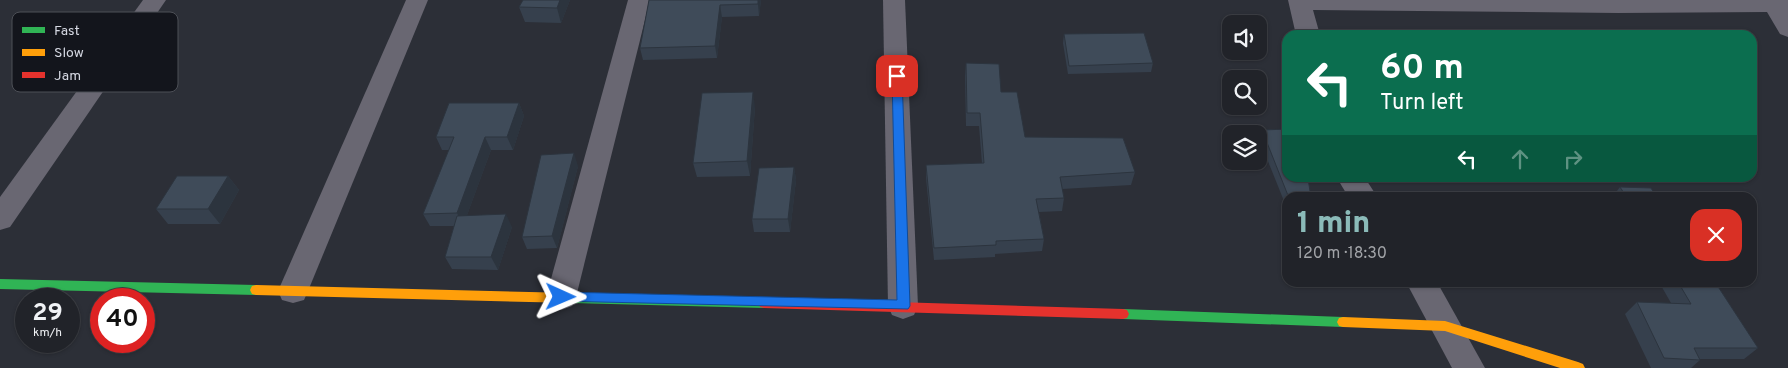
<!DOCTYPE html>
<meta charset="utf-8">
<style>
body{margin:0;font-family:Overpass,sans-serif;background:#2d2f35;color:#f1f3f6;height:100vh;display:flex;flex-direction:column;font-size:19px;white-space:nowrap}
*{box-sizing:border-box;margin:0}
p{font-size:16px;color:#a2a4a8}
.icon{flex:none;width:28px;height:28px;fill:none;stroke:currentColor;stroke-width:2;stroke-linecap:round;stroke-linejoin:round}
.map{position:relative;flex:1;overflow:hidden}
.details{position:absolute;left:1282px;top:192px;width:475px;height:95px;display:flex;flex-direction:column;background:#212329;border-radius:15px;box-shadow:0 1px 4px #0004,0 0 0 1px #3e4046}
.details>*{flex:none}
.guide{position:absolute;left:1282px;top:30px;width:475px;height:152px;border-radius:15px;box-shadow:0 1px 4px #0004,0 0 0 1px #3e4046;background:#0b6e4f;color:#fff;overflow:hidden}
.controls{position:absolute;left:1222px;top:15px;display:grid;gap:10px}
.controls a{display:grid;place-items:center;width:45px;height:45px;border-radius:10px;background:#212329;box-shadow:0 1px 4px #0004,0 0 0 1px #3e4046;font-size:25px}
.speed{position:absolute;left:15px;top:288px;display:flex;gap:10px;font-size:25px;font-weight:700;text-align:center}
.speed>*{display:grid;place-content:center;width:65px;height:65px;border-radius:50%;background:#212329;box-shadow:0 1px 4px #0004,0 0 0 1px #3e4046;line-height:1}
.speed small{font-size:12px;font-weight:400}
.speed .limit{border:8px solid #d22;background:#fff;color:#111}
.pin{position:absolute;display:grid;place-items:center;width:42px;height:42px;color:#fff;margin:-21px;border-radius:10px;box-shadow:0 2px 8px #0006}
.me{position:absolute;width:55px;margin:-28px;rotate:91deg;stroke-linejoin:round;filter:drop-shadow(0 0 4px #0008)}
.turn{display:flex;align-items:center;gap:18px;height:105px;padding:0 15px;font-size:22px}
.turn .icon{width:65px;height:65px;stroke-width:2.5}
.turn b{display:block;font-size:35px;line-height:42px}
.lanes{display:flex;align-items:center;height:48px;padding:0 15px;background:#0003;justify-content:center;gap:25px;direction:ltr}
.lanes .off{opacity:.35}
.round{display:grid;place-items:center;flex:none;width:52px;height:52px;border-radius:15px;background:#2d2f35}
.overview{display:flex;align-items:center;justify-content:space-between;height:85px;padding:0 15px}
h1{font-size:30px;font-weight:800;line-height:38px;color:#8bbbb9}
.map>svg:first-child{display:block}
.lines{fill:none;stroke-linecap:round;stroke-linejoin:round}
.street{fill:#696772;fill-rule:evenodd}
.fast{fill:#30b455;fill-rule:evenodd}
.slow{fill:#ff9f0a;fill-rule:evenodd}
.jam{fill:#e5322d;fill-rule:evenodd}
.wall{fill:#36404d}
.shaded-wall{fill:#2c343e}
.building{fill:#3f4b59;stroke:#2c343e}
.route{fill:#1a73e8;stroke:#114b97}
.key{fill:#13151c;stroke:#4d5057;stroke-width:1}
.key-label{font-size:14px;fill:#d5d8e2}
</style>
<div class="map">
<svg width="1788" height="368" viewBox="0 0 1788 368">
<rect width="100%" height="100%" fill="#2c2f37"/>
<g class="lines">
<g class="street">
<polygon points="143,0 166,0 10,227 0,230 0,197"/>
<polygon points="406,0 428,0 308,291 304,300 293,303 282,300 278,291"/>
<polygon points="628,0 650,0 576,297 572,306 561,310 550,306 546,297"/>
<polygon points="883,0 905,0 918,306 914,315 903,319 892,315 888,306"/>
<polygon points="1288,0 1788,0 1788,37 1780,34 1767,12 1618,13 1313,10 1320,35 1296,35"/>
<polygon points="1337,178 1365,178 1378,198 1349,198"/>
<polygon points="1406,282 1437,282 1485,368 1452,368"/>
</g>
<g class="fast">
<polygon points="0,279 256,285 260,286 262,290 260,294 256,295 0,289"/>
<polygon points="572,293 764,298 768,299 770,303 768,307 764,308 572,303 568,302 566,298 568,294"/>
<polygon points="1123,309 1343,317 1347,318 1349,322 1347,326 1343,327 1123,319 1119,318 1117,314 1119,310"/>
</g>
<g class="slow">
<polygon points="256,285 572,293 576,294 578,298 576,302 572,303 256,295 252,294 250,290 252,286"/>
<polygon points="1343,317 1445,321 1578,362 1583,364 1585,368 1560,368 1445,331 1343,327 1339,326 1337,322 1339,318"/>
</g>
<polygon class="jam" points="764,298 1123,309 1127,310 1129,314 1127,318 1123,319 764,308 760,307 758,303 760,299"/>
</g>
<g class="wall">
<polygon points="570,0 561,23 525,22 519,7"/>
<polygon points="649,0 761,0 759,16 722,17 717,58 643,60 640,48"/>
<polygon points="1064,34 1153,63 1151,72 1068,74 1063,43"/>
<polygon points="966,63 1001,92 1025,137 1135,172 1131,185 1062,189 1064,198 1062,211 1039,212 1044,239 1042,251 995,254 995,257 934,260 926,178 926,165 982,163 979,126 966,126 965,76"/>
<polygon points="519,103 524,116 513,150 491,150 467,215 512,227 498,270 452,269 445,257 454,226 430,226 423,214 449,150 442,150 436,137"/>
<polygon points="755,107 750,176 697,177 693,163"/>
<polygon points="1262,130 1311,198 1288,198 1288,211 1259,139"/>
<polygon points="578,166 557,248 527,249 522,237"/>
<polygon points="794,167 796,180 790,232 754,232 752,219"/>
<polygon points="228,176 239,190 220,224 168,224 156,209"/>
<polygon points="1620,187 1657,198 1614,198 1613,196"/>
<polygon points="1659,282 1715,282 1758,348 1744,359 1700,359 1700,360 1691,368 1651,368 1625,314 1637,302 1671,303"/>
</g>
<g class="shaded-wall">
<polygon points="560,0 570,0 561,23 557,8"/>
<polygon points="758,0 761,0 759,16 758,4"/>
<polygon points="720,5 722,17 717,58 715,46"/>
<polygon points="753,92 755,107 750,176 747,161"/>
<polygon points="519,103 524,116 513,150 507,137"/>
<polygon points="485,137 491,150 463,226 457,213"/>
<polygon points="574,153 578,166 557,248 552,236"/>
<polygon points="794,167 796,180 790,232 788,219"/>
<polygon points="228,176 239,190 220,224 208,209"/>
<polygon points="506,214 512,227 498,270 491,257"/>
</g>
<g class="building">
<polygon points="523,0 560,0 557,8 519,7"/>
<polygon points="649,0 758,0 758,4 720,5 715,46 640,48"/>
<polygon points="1144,33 1153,63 1069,66 1064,34"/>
<polygon points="966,63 999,64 1001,92 1017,92 1025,137 1123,138 1135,172 1060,177 1064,198 1036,199 1044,239 996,241 996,245 934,248 926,165 984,163 980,113 967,113"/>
<polygon points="753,92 747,161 693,163 702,93"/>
<polygon points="449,103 519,103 507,137 485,137 457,213 423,214 454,137 436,137"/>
<polygon points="1288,129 1288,178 1308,178 1311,198 1289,198 1262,130"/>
<polygon points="574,153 552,236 522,237 541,155"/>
<polygon points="794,167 788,219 752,219 759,168"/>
<polygon points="177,176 228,176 208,209 156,209"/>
<polygon points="1620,187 1651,188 1657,198 1627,198"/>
<polygon points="506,214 491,257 445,257 457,216"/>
<polygon points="1678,282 1715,282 1758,348 1694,348 1700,360 1664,358 1637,302 1691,304"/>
</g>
<polygon class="route" points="897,73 902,76 910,306 908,309 556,301 555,297 556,294 561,292 897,300 892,76"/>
<rect x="12" y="12" width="166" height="80" rx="8" class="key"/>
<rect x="22" y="27" width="23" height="6" fill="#30b455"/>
<rect x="22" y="49" width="23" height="7" fill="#ff9f0a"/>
<rect x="22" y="72" width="23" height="6" fill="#e5322d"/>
<g class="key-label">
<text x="54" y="35">Fast</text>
<text x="54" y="57">Slow</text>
<text x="54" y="80">Jam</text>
</g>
</svg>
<div class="controls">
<a><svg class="icon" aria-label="sound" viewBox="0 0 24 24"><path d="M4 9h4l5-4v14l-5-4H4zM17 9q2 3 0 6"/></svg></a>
<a><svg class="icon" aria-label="search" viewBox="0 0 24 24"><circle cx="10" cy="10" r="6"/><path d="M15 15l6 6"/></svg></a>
<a><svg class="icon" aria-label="layers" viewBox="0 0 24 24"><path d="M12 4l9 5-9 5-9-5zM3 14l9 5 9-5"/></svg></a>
</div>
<div class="speed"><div>29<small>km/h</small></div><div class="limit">40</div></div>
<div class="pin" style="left:897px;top:76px;background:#d93025"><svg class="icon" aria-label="arrive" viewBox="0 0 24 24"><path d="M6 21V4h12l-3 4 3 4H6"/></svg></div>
<svg class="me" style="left:561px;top:297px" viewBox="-20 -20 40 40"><path d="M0-17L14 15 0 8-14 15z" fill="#1a73e8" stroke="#fff" stroke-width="4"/></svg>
<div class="guide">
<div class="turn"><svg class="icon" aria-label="left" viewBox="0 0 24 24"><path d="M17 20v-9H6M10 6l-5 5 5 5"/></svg><div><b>60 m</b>Turn left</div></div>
<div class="lanes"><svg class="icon" aria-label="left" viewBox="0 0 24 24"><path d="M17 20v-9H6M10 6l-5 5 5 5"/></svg><svg class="icon off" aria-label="ahead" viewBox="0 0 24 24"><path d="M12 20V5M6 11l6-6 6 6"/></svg><svg class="icon off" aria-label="right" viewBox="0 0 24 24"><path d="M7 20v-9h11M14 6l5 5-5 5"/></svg></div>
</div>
<section class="details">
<div class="overview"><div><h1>1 min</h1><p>120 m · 18:30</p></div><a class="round" style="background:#d93025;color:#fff"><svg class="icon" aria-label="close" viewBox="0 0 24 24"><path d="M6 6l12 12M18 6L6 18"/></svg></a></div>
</section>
</div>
